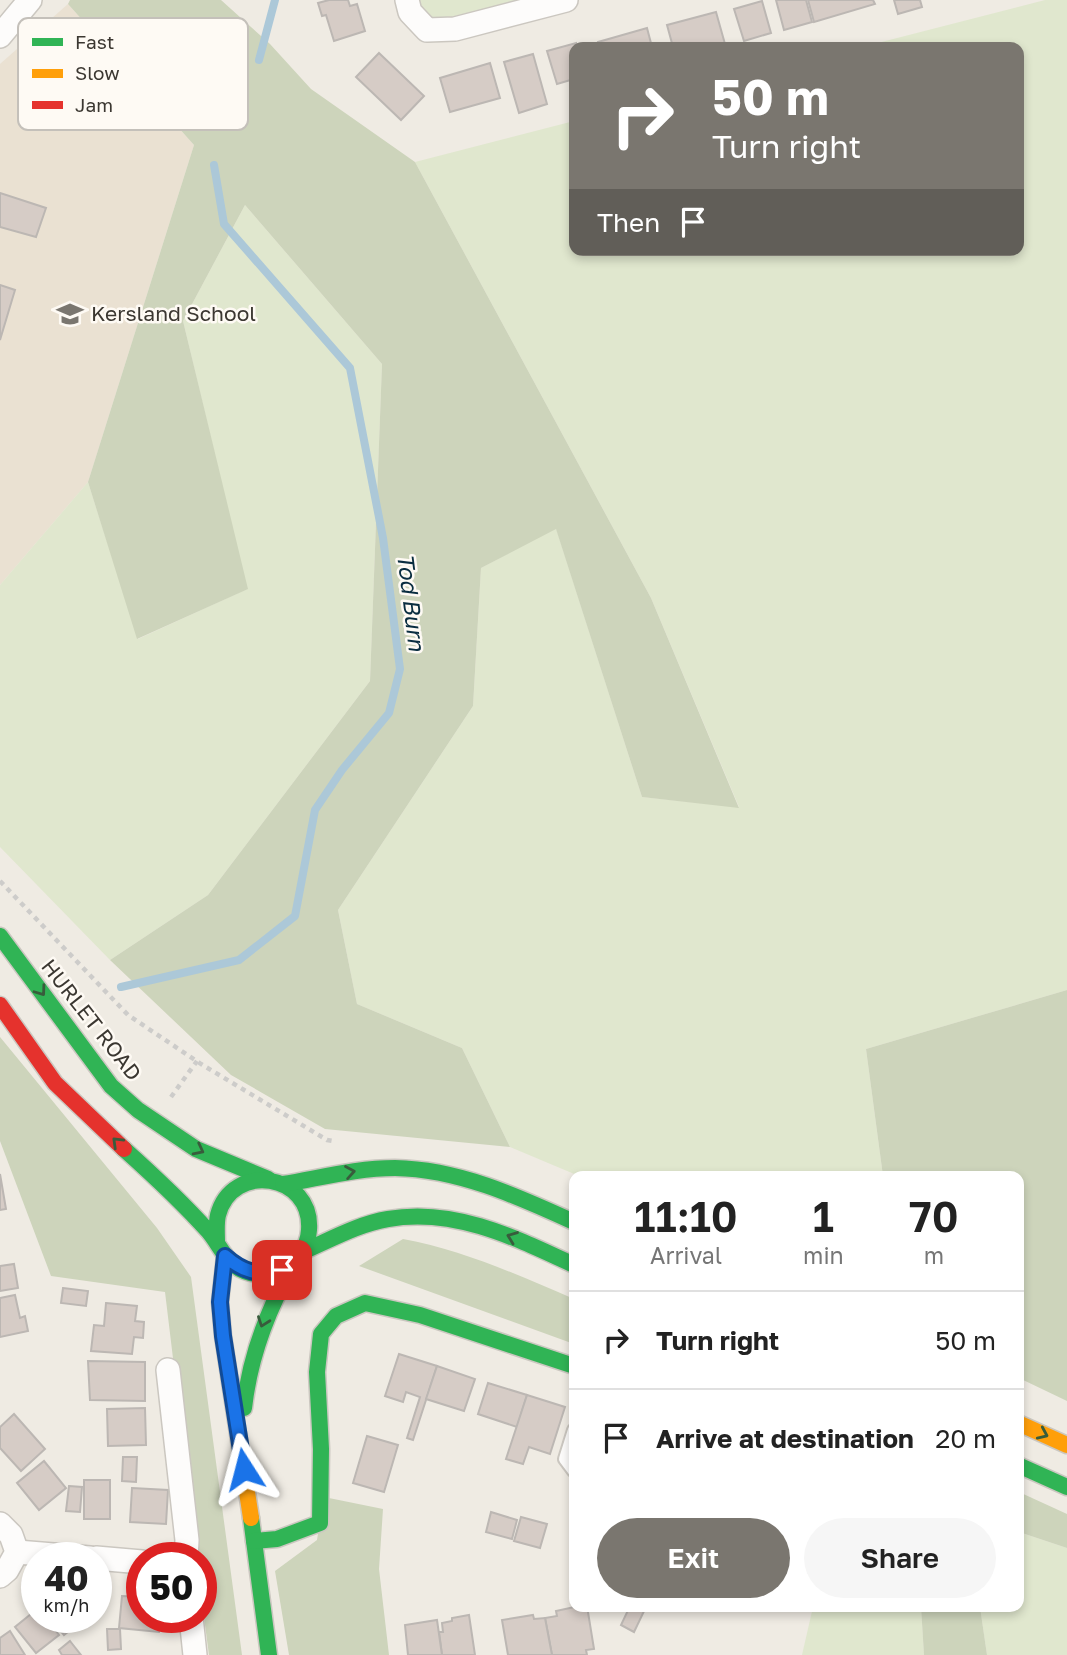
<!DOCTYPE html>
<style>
body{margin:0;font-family:"Golos Text",sans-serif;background:#f6f6f6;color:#222;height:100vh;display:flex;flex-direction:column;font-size:26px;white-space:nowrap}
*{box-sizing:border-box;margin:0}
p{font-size:23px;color:#767676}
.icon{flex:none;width:38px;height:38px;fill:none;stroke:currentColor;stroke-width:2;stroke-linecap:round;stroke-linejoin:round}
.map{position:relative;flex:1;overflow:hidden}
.side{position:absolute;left:569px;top:1171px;width:455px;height:441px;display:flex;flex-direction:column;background:#fff;border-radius:14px;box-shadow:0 4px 10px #0003}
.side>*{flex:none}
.guide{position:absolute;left:569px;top:42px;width:455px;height:214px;border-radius:14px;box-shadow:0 4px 10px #0003;background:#7a766f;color:#fff;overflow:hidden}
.speed{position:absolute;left:21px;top:1542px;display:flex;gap:14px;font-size:35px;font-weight:700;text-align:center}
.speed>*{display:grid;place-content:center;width:91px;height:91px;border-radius:50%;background:#fff;box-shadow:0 4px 10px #0003;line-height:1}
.speed small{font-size:18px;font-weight:400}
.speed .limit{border:10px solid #d22;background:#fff;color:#111}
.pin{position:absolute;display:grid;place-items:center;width:60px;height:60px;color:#fff;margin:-30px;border-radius:14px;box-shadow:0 4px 10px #0006}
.me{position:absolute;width:77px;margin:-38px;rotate:351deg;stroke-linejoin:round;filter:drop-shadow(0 0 5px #0008)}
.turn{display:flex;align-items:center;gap:24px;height:147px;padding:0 28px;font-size:32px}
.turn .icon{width:91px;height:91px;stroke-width:2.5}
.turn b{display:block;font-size:49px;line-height:60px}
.then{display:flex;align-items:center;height:66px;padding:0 28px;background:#0003;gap:14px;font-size:26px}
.eta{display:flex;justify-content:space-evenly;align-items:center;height:119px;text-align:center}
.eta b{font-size:42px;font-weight:600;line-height:49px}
.action{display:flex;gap:14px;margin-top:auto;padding:14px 28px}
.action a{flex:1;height:80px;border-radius:42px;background:#7a766f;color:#fff;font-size:28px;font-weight:600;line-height:80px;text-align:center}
.action a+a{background:#f6f6f6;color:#222}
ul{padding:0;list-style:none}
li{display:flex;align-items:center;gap:21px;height:98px;padding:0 28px;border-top:2px solid #e0e0e0}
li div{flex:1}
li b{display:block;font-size:26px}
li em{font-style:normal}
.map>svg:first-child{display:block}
.built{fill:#eae1d2}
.green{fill:#e0e7ce}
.forest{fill:#cdd4bb}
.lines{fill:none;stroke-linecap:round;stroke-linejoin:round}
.stream{stroke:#acc8d8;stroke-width:8}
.building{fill:#d6ccc6;stroke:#bcb7b3;stroke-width:2}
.lane-casing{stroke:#cbc7c0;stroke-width:16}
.street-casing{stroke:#cbc7c0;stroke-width:26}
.fast-casing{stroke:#cbc7c0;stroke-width:19}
.slow-casing{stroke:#cbc7c0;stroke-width:19}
.jam-casing{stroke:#cbc7c0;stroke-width:19}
.path{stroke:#cdccca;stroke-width:4.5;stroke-dasharray:5 5;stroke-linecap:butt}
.lane{stroke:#fdfcfb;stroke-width:12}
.street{stroke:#fdfcfb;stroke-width:23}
.fast{stroke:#30b455;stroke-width:16}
.slow{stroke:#ff9f0a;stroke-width:16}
.jam{stroke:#e5322d;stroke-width:16}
.oneway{stroke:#385c3c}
.route-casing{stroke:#114b97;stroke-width:18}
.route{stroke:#1a73e8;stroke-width:12}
.labels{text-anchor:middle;stroke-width:5;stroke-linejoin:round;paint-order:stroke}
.poi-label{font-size:21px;fill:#3b3731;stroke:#fefaf4;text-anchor:start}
.street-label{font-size:21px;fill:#3b3731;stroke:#fefaf4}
.water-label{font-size:23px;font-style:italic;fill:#092d40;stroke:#fefaf4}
.key{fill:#fefaf4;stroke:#c4c0ba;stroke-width:2}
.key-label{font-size:19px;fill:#3b3731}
</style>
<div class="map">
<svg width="1067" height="1655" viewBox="0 0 1067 1655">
<rect width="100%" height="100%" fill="#efebe3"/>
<polygon class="built" points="68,4 194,145 88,482 0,585 0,64"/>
<g class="green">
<path d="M419,0H520L439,20C428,16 422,12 419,0Z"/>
<polygon points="1045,0 1067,0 1067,990 866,1049 883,1176 579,1176 510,1147 462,1048 357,1004 338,910 473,706 481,568 556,528 642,797 739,807 651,598 415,162 574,121 574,250 1018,250 1018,47 862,47"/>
<polygon points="245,205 382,364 370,681 208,895 110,960 0,847 0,585 88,482 138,639 247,589 183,321"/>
<polygon points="1019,1532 1067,1548 1067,1655 987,1655 980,1607 1018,1606"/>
<polygon points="813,1607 921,1607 924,1655 802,1655"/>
</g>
<g class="forest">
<polygon points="70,0 221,0 270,44 311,89 415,162 651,598 739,808 642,797 556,529 481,568 473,706 338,910 357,1004 462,1048 510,1147 325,1129 231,1075 110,960 208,895 370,681 382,364 245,205 183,321 248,589 137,639 88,482 194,145 68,4"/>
<polygon points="1067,990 1067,1401 1019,1378 1018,1176 883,1176 866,1049"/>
<polygon points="0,1037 157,1228 191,1277 242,1655 209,1655 201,1595 201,1558 197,1557 165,1292 51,1276 0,1141"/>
<path d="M403,1239C463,1250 518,1275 574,1299V1344L359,1266Z"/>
<polygon points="1019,1492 1067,1514 1067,1548 1019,1532"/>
<polygon points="324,1497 383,1509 379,1569 389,1655 289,1655 275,1571 317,1540"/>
<polygon points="921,1607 980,1607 987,1655 924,1655"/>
</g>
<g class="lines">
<g class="stream">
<polyline points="259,60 275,0"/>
<polyline points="121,987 239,960 295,916 315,810 342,770 389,713 400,669 383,538 350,368 224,224 214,165"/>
</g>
</g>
<g class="building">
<polygon points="329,0 348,0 350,6 357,4 365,31 334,41 326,15 322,16 318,3"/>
<polygon points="776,0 806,0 812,22 784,30"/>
<polygon points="808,0 873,0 875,4 814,22"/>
<polygon points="894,0 920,0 922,7 898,14"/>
<polygon points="762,1 771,33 744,41 734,9"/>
<polygon points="716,12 725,44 714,47 673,47 667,25"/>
<polygon points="647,28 652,47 599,47 598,42"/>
<polygon points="576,43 574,79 557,84 547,51"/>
<polygon points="379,53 424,96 401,120 356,77"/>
<polygon points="533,54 547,104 519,113 504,62"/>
<polygon points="490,63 500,98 450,112 440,78"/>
<polygon points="0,193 46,208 36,237 0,227"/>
<polygon points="0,285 15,290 0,340"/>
<polygon points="0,1174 6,1209 0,1210"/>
<polygon points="14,1264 18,1288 0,1291 0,1266"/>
<polygon points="63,1288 88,1291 86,1306 61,1303"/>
<polygon points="15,1295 20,1318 25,1316 28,1331 0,1337 0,1298"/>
<polygon points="106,1303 137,1306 135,1321 144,1322 143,1338 134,1337 132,1354 91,1351 94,1325 104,1326"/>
<polygon points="399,1354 437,1366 413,1440 407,1438 420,1397 406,1392 403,1402 385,1396"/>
<polygon points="88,1361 145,1362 145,1401 90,1400"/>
<polygon points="437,1366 475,1379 464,1411 426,1399"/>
<polygon points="488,1383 527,1395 517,1427 478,1414"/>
<polygon points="527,1395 565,1407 550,1454 529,1447 523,1464 506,1459"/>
<polygon points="145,1408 146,1445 108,1446 107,1409"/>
<polygon points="14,1414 45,1449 21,1471 0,1448 0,1427"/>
<polygon points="367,1436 398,1445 384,1492 353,1483"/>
<polygon points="123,1457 137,1457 136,1482 122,1481"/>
<polygon points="44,1461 66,1488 39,1510 17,1483"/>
<rect x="84" y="1480" width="26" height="39"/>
<polygon points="69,1486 82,1487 80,1512 66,1511"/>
<polygon points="132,1488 168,1490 166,1524 130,1522"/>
<polygon points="491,1512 517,1520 512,1539 486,1532"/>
<polygon points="521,1517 547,1524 540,1548 514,1541"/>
<polygon points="122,1596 142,1597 142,1617 161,1617 159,1632 119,1628"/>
<polygon points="579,1606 587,1606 594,1649 586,1650 587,1655 552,1655 545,1618 557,1616 556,1611"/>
<polygon points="630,1606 646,1607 634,1632 621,1625"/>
<polygon points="37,1609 37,1617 45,1617 59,1635 36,1653 15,1627"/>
<polygon points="469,1615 475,1655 442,1655 439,1632 443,1632 442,1623 452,1621 452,1618"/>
<polygon points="533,1615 534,1619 545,1618 552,1655 508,1655 502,1620"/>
<polygon points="61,1617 86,1617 64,1635 55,1624 62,1618"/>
<polygon points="437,1620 442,1655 408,1655 405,1625"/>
<polygon points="107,1629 120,1629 121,1649 108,1650"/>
<polygon points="10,1631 25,1655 0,1655 0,1638"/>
<polygon points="70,1641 81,1655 62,1655 59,1650"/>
</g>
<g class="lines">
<defs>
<polyline id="lane" points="574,1430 565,1459 574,1471"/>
<g id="street">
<polyline points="407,0 410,12 427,30 455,29 566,0"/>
<polyline points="0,36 30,0"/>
<polyline points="168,1370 187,1540 186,1558"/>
<polyline points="0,1524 11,1535 17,1552 7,1570 0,1576"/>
<polyline points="17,1552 90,1558"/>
<polyline points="96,1558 142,1562"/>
<polyline points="191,1617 195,1655"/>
</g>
<g id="fast">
<polyline points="0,936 111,1086 138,1110 196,1149 268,1179"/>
<path d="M124,1149C153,1175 182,1202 208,1231C217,1241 223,1256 234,1265C263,1288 307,1265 309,1230C313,1173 232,1161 218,1215C216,1223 217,1234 217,1242"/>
<path d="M283,1184C320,1178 357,1168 395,1168C458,1169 517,1196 574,1222"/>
<path d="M302,1252C330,1240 358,1224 388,1219C454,1207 516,1238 574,1265"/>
<path d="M244,1408C250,1355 268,1308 295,1262"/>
<polyline points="1018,1465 1067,1487"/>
<polyline points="251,1518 269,1655"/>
<polyline points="254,1541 277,1539 320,1523 321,1449 317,1372 321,1334 336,1316 365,1303 420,1315 574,1366"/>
</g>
<g id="slow">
<polyline points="225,1256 220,1302 223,1336 251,1518"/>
<polyline points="1018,1423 1067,1445"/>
</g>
<polyline id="jam" points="0,1005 55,1083 124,1149"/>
</defs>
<use href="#lane" class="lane-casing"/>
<use href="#street" class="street-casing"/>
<use href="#fast" class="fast-casing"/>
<use href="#slow" class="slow-casing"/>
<use href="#jam" class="jam-casing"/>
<g class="path">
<polyline points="0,881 128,1015 201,1064 327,1140 333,1141"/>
<polyline points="171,1097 197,1061"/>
</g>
<use href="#lane" class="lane"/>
<use href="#street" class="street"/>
<use href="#fast" class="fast"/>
<use href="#slow" class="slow"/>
<use href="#jam" class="jam"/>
</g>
<defs><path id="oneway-chevron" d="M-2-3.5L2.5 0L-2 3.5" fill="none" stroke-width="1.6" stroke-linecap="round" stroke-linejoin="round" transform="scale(1.75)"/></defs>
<g class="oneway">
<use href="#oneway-chevron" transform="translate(41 991) rotate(54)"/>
<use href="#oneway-chevron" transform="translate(117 1142) rotate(-136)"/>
<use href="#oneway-chevron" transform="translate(199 1150) rotate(27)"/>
<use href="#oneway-chevron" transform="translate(350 1172) rotate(-10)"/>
<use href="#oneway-chevron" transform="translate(512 1237) rotate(-159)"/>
<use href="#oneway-chevron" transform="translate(263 1322) rotate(110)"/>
<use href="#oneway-chevron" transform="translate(1043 1434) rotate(24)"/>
</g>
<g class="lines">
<defs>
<path id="route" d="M244,1469L223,1336L220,1302L225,1256C243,1272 258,1276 282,1270"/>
</defs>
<use href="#route" class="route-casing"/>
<use href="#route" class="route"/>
</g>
<defs>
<symbol id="school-bare" viewBox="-9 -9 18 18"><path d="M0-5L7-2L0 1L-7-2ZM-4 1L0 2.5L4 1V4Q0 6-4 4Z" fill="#7a766f" stroke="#fefaf4" stroke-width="2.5" paint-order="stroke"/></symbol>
</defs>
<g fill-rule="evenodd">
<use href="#school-bare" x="51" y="295" width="38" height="38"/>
</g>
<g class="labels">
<g class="poi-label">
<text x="91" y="321">Kersland School</text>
</g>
<g class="street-label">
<text transform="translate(91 1020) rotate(52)" y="7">HURLET ROAD</text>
</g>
<g class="water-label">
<text transform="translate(411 602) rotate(83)" y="8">Tod Burn</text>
</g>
</g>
<rect x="18" y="18" width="230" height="112" rx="10" class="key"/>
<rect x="32" y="38" width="31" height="8" fill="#30b455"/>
<rect x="32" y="69" width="31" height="9" fill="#ff9f0a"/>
<rect x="32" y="101" width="31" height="8" fill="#e5322d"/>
<g class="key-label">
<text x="75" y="49">Fast</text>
<text x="75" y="80">Slow</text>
<text x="75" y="112">Jam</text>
</g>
</svg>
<div class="speed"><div>40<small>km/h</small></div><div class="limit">50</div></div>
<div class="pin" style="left:282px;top:1270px;background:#d93025"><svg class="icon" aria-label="arrive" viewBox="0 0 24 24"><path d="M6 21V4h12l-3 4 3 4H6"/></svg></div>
<svg class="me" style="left:244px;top:1469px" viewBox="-20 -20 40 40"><path d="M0-17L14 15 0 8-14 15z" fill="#1a73e8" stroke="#fff" stroke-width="4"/></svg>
<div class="guide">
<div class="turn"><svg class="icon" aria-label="right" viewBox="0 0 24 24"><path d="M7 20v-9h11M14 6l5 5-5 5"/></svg><div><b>50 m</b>Turn right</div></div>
<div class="then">Then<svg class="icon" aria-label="arrive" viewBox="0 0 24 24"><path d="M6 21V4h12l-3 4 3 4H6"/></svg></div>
</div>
<section class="side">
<div class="eta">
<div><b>11:10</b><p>Arrival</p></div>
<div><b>1</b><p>min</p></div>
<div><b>70</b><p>m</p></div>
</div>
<ul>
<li><svg class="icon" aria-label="right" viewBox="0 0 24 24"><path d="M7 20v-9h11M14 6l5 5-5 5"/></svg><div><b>Turn right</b></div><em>50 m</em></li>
<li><svg class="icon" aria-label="arrive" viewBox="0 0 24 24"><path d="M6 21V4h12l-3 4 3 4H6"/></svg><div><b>Arrive at destination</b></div><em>20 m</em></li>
</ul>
<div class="action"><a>Exit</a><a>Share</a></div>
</section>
</div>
